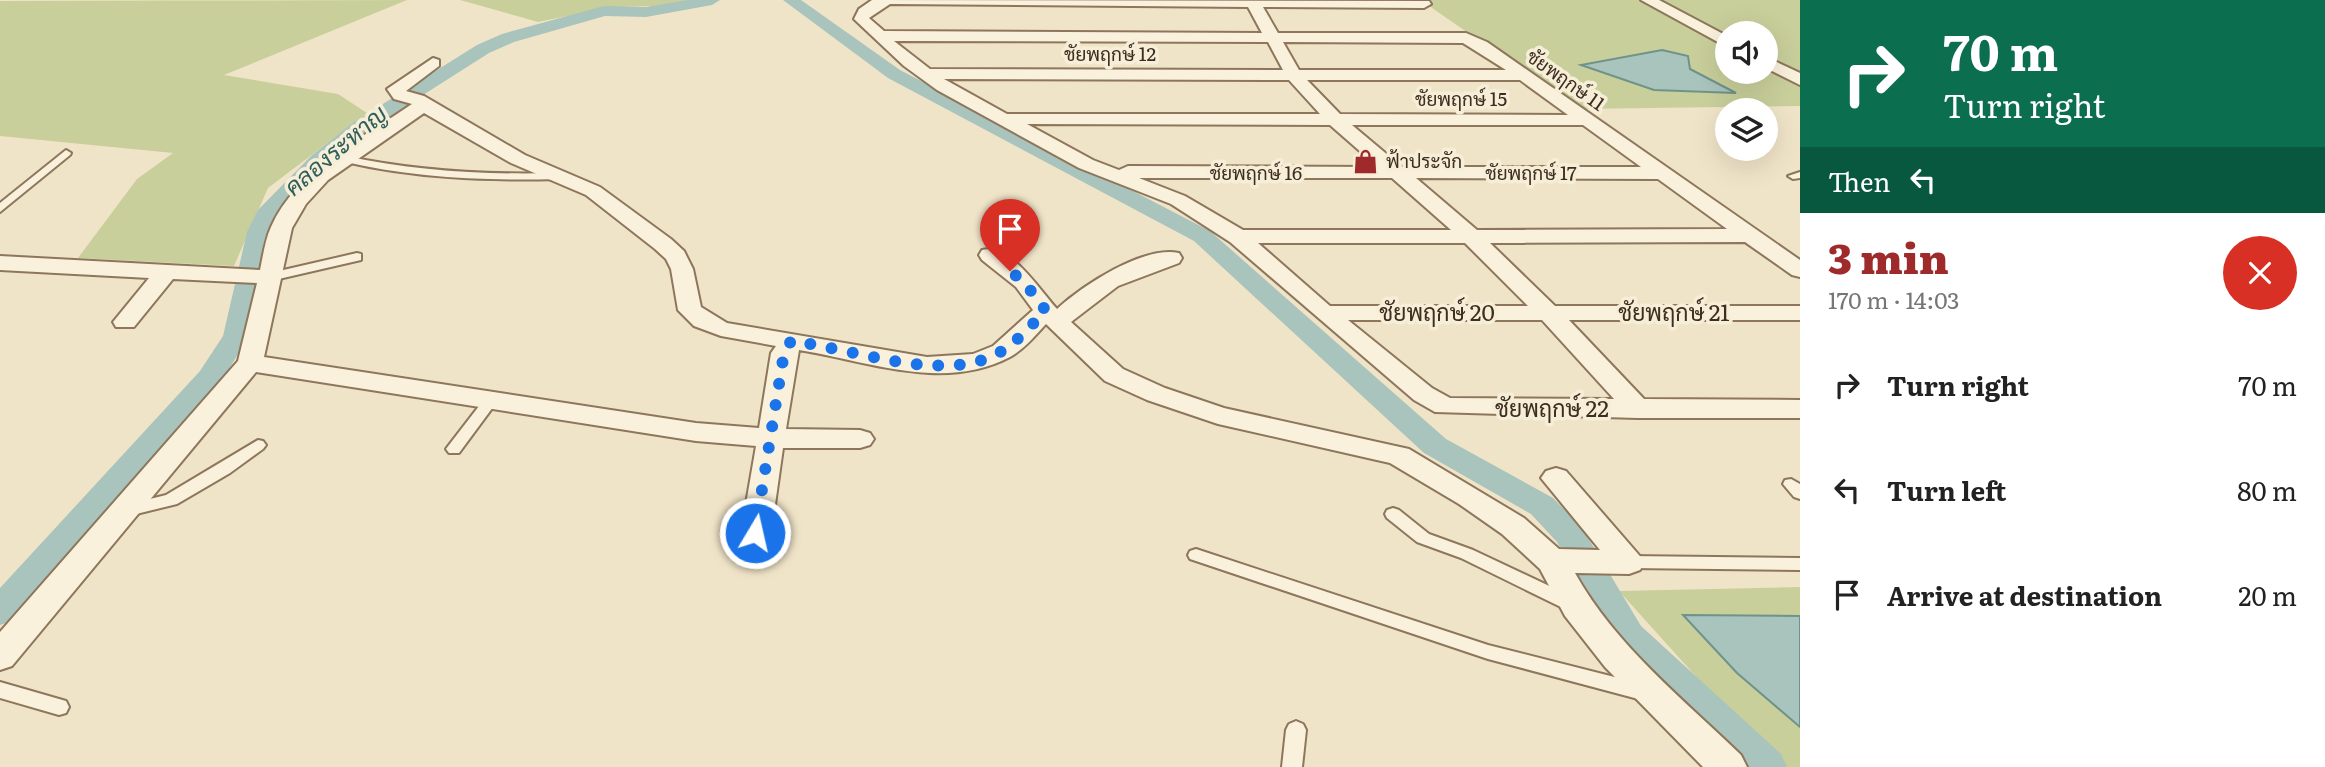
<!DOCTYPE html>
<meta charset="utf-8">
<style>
body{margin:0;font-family:Literata,Sarabun,serif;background:#f6f6f6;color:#222;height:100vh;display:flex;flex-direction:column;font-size:26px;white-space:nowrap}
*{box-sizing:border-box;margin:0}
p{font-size:23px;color:#767676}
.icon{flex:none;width:38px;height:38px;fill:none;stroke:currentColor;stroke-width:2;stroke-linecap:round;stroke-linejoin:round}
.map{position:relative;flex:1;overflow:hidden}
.side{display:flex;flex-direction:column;background:#fff;width:525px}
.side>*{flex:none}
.top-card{background:#0b6e4f;color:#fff;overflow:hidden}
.fabs{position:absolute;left:1715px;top:21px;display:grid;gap:14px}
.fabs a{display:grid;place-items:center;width:63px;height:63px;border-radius:50%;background:#fff;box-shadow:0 7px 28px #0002;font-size:35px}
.pin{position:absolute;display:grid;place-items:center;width:60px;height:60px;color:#fff;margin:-72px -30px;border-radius:50% 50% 50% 0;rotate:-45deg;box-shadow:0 0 7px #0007}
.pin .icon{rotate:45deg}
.me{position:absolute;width:77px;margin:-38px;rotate:9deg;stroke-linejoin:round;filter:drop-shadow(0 0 5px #0008)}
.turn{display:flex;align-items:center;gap:24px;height:147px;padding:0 28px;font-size:32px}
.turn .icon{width:91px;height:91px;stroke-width:2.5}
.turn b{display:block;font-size:49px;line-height:60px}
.then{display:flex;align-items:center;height:66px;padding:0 28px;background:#0003;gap:14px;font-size:26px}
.round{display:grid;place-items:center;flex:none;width:74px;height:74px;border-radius:37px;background:#f6f6f6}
.summary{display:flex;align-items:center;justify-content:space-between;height:119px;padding:0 28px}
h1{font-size:42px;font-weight:800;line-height:52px;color:#9e2a2b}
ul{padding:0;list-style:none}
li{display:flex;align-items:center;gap:21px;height:105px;padding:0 28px}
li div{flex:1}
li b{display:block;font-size:26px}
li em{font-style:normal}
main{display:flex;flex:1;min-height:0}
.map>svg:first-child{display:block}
.green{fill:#c9cf9b;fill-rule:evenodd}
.water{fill:#a9c4bc;stroke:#6f938a;stroke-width:2}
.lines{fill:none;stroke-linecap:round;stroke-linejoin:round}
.canal{fill:#a9c4bc;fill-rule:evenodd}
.lane-casing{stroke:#8d765c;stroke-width:4}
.street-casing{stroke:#8d765c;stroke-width:4}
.lane{fill:#faf1dc;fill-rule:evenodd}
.street{fill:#faf1dc;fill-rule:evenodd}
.route{stroke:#1a73e8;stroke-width:12;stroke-dasharray:0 21.6}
.labels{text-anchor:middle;stroke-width:7;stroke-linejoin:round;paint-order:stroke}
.far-street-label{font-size:19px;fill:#3d2e20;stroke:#f7eed8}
.far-poi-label{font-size:19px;fill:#3d2e20;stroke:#f7eed8;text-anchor:start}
.street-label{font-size:23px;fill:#3d2e20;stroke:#f7eed8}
.water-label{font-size:24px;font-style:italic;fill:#2f5d5a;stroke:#f7eed8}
</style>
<main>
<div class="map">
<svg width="1800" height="767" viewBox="0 0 1800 767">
<rect width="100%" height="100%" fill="#f0e4c8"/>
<g class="green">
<polygon points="407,0 224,75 338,94 367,113 268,188 234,266 78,258 137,179 173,153 0,136 0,1"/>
<polygon points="460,0 689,0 655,6 613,7 538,22"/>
<path d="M1264,0H1800V106L1578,109L1422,1ZM1727,33H1766V72H1727ZM1618,60L1690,69L1735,92L1654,90L1583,65Z"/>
<polygon points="1800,587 1800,616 1685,615 1737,673 1800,727 1800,767 1787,767 1700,681 1619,591"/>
</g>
<g class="water">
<polygon points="1662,50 1688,56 1690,69 1736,93 1654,90 1581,65"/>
<polygon points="1683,615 1800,616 1800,727 1737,673"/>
</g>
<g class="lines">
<g class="canal">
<polygon points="687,0 720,0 712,5 646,17 605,16 514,42 489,53 368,130 325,164 279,213 269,232 249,336 221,382 13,621 0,625 0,588 200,371 223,336 247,232 258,210 311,156 354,122 477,45 502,34 604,6 646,7"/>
<polygon points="783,0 801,0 900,70 1210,231 1446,439 1553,498 1581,526 1641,626 1781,754 1787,767 1739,767 1615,646 1557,542 1531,514 1424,453 1194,241 888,78"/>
</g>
<defs>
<g id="lane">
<polygon points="66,150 71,153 70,155 0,212 0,203"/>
<path d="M345,156C416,171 486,175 558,173L563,176L558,179C485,181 413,178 341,161L340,159Z"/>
<polygon points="1800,172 1800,178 1793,179 1788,176"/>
<polygon points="357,253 361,254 361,260 270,281 264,277 266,274"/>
<polygon points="491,396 498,400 496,403 459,453 449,453 446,449 449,445 486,397"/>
<polygon points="258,440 263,441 266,445 263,449 230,473 177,504 128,516 122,514 120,510 122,506 166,495"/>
<polygon points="1791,479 1800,484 1800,499 1794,497 1783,484 1785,480"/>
<polygon points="1393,508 1399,510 1429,534 1473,550 1579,600 1582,605 1579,610 1573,612 1567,610 1461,558 1417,542 1387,518 1385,514 1387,510"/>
<polygon points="1196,549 1488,645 1642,684 1649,686 1652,692 1649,698 1642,700 1488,659 1190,559 1188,555 1190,551"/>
<polygon points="1629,556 1800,558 1800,570 1629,568 1623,566 1621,562 1623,558"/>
<polygon points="0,682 66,701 69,707 66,713 59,715 0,698"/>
<polygon points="1296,721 1303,724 1306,730 1302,767 1282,767 1286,730 1289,724"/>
</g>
<g id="street">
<path d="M872,0L1429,1L1431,4L1424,8L1263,7L1278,33H1466L1487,42L1800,260V277L1792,275L1745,242L1490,243L1555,306H1800V320H1569L1644,399L1800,400V418H1638L1435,412L1414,400L1230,242L1171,204L1079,168L937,90L904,66L854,19L859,9ZM890,4L1248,7L1262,33L884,31L869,18ZM894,41L1268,42L1283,70L930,69ZM1283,42L1463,43L1506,70H1299ZM944,79L1289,80L1320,114H1007ZM1307,80H1520L1568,115L1340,114ZM1027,124L1330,125L1378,167L1128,166L1119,170L1093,160ZM1352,125H1583L1641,167H1402ZM1139,178H1392L1451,230H1243L1185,196ZM1416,178L1658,179L1727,229L1477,230ZM1258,243H1465L1528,306H1330ZM1348,320H1542L1614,399L1450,398L1432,388Z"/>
<polygon points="1641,0 1659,0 1727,36 1727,47"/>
<polygon points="1766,57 1800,73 1800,85 1766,68"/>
<path d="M433,58L439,60V66L406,91L424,96L525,155L600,187L671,239L684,251L693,269L701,307L727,323L927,357L973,354L993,346L1033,310L1016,287L982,260L979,255L982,250C1011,243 1040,291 1057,309C1082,286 1144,245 1179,253L1182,258L1179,263L1118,286L1071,322L1123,369L1165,388L1224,408L1409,449L1524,518L1559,549L1600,550L1541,478L1546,471L1556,468L1566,471L1645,562L1640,570L1629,574L1575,573C1615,645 1683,699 1741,755L1747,767H1703L1605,667L1565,616L1540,569L1502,534L1459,504L1390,463L1218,424L1147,400L1105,381L1046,324C1035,336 1024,349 1010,357C944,392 867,361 799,350L786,429L860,430L870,433L874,439L870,445L860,448H783L771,533L767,541L756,544L745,541L741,533L756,446L696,441L256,372L12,666L0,670V632L238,361L257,283L173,279L134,327H116L113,322L149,278L0,270V256L260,270C263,256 265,240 271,227C296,170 363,138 412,104L394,99L387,89ZM424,113L511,163L586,195L655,249L666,259L671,269L678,310L694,326L721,336L776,346L771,353L759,428L696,423L264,357L292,228L306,204L328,180Z"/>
</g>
</defs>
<use href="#lane" class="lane-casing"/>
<use href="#street" class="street-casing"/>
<use href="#lane" class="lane"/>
<use href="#street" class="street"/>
</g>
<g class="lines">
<path class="route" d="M755,533L784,353L791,341C852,348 946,386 1002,351C1018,341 1032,324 1046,311L1024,282L1010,271"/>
</g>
<defs>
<symbol id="shop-bare" viewBox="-9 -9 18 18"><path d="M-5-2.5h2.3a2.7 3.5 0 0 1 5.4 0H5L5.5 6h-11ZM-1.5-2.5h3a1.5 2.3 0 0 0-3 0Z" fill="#9e2a2b" stroke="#f7eed8" stroke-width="2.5" paint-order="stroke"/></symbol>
</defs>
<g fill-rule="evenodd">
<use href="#shop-bare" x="1348" y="144" width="35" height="35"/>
</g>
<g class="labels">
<g class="far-street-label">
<text x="1110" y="61">ชัยพฤกษ์ 12</text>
<text transform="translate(1566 80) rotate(35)" y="7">ชัยพฤกษ์ 11</text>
<text x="1461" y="106">ชัยพฤกษ์ 15</text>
<text x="1256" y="180">ชัยพฤกษ์ 16</text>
<text x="1531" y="180">ชัยพฤกษ์ 17</text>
</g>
<g class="far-poi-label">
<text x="1386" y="168">ฟ้าประจัก</text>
</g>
<g class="street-label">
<text x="1437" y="321">ชัยพฤกษ์ 20</text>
<text x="1674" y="321">ชัยพฤกษ์ 21</text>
<text x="1552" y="417">ชัยพฤกษ์ 22</text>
</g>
<g class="water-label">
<text transform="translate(336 151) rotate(-40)" y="8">คลองระหาญ</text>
</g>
</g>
</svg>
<div class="fabs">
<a><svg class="icon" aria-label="sound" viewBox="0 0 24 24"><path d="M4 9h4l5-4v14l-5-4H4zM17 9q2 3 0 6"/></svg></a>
<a><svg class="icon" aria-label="layers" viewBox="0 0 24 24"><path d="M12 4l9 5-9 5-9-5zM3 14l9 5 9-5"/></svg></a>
</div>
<div class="pin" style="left:1010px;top:271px;background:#d93025"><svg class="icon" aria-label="arrive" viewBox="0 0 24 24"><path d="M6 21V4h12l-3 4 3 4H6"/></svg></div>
<svg class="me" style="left:755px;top:533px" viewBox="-20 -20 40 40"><circle r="17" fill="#1a73e8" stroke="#fff" stroke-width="3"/><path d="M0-11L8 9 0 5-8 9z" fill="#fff"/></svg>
</div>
<section class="side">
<div class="top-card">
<div class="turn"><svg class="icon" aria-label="right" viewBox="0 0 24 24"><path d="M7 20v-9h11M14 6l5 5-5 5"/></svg><div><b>70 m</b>Turn right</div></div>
<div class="then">Then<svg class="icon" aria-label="left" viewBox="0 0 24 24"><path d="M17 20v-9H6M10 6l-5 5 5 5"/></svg></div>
</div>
<div class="summary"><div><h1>3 min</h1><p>170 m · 14:03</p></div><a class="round" style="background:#d93025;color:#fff"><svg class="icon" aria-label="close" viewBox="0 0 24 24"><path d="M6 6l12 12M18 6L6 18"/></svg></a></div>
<ul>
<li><svg class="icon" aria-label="right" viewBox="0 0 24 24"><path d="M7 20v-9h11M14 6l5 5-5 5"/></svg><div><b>Turn right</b></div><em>70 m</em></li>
<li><svg class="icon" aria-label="left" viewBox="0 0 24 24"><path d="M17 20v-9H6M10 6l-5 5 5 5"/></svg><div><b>Turn left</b></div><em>80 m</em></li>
<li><svg class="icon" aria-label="arrive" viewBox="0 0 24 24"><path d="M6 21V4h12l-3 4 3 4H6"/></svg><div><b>Arrive at destination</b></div><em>20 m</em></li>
</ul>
</section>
</main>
